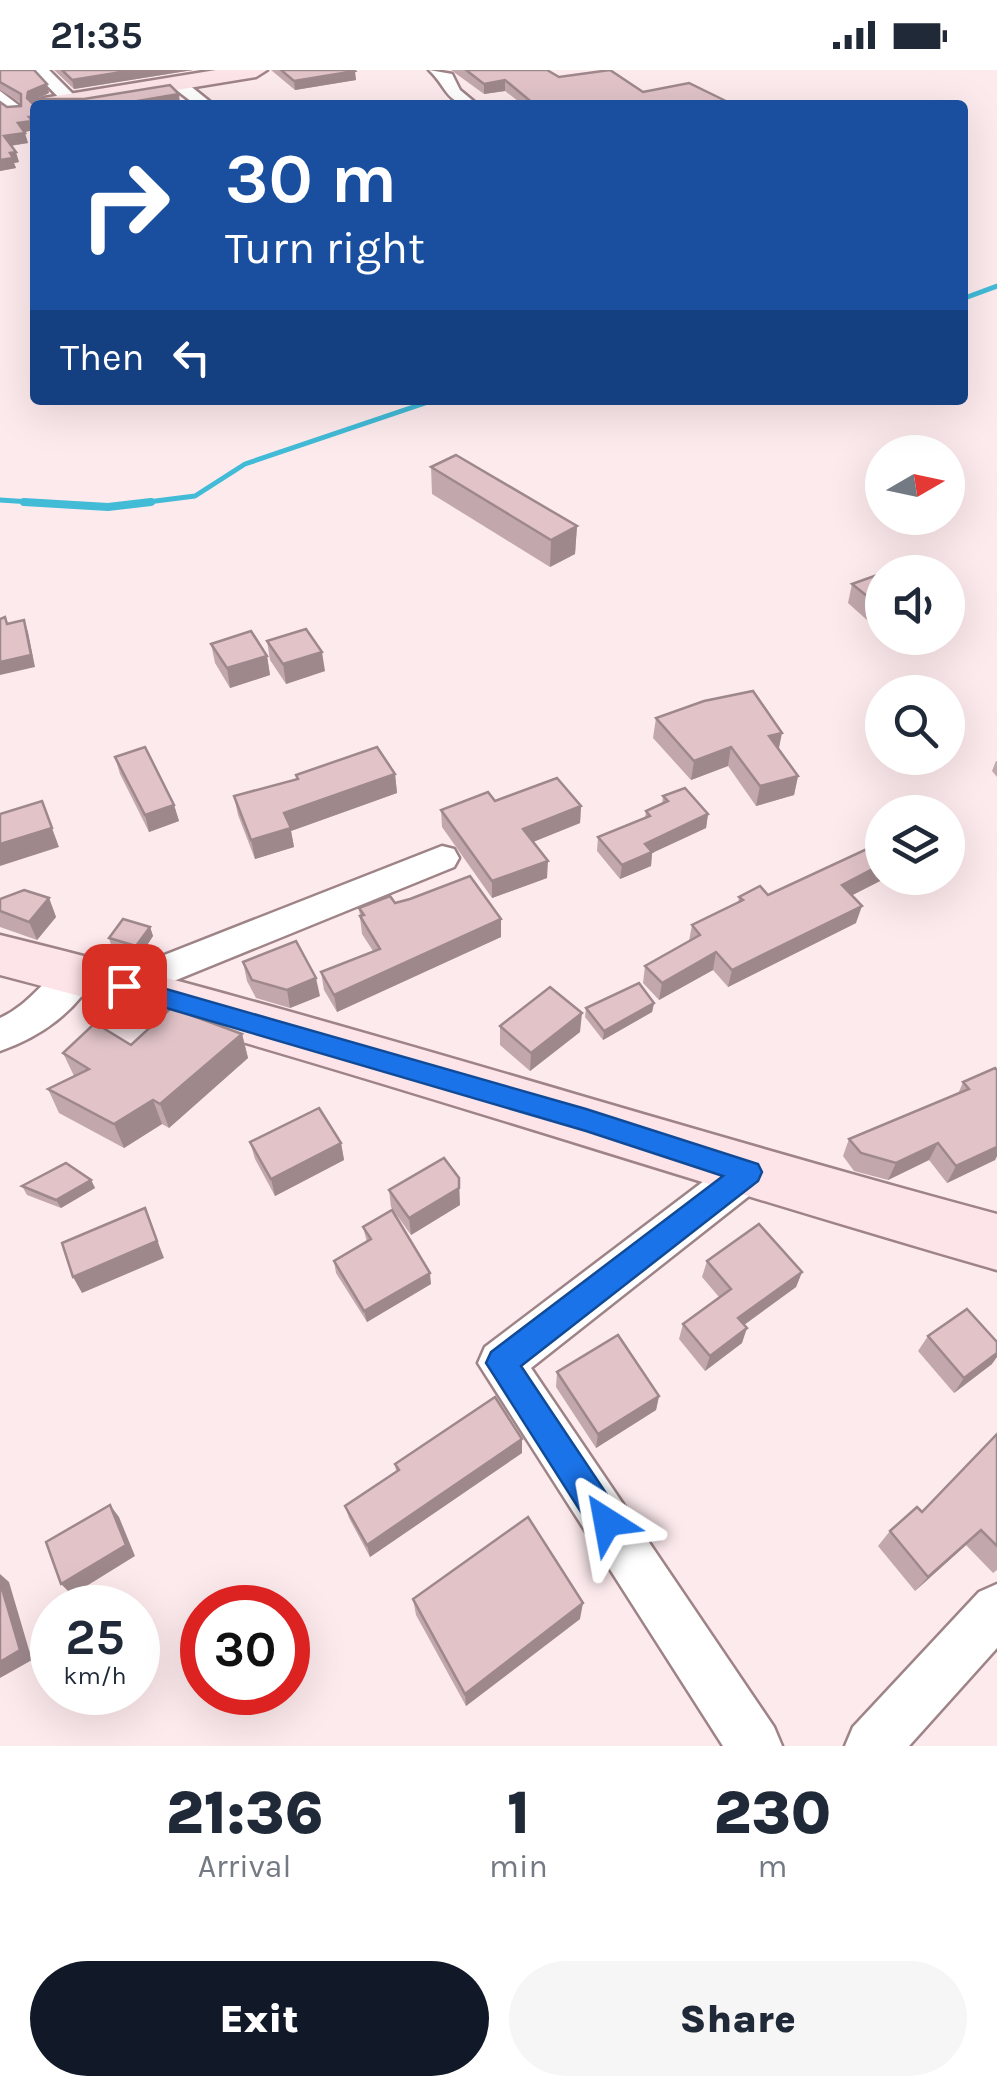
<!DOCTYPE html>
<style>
body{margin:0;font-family:Karla,sans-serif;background:#f6f6f7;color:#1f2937;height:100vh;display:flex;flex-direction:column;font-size:38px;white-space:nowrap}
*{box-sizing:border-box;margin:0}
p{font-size:32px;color:#747a83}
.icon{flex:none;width:55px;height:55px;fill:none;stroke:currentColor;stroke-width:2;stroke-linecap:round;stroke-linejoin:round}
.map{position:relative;height:1676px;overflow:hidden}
.panel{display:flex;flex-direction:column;background:#fff;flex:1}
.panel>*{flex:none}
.top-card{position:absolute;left:30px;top:30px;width:938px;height:305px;border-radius:10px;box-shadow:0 10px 40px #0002;background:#1a4fa0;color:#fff;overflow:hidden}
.needle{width:65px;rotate:81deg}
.buttons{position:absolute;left:865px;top:365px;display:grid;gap:20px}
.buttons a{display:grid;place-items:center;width:100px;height:100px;border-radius:50%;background:#fff;box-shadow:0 10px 40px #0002;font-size:50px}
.speed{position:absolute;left:30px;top:1515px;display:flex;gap:20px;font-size:50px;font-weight:700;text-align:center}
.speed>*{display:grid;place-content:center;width:130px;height:130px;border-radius:50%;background:#fff;box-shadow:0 10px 40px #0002;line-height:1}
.speed small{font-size:25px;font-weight:400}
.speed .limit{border:15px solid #d22;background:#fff;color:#111}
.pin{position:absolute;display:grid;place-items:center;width:85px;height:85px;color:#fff;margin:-42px;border-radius:20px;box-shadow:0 5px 15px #0006}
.me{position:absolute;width:110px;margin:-55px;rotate:326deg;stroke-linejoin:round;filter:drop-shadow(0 0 8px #0008)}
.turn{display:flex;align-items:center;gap:35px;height:210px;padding:0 30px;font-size:45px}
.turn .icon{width:130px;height:130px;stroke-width:2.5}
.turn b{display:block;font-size:70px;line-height:85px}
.then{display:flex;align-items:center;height:95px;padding:0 30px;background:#0003;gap:20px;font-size:38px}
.eta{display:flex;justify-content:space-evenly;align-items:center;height:170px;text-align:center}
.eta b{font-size:60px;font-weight:800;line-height:70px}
.action{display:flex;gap:20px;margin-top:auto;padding:20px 30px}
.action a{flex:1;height:115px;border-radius:60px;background:#111827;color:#fff;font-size:40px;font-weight:800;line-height:115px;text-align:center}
.action a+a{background:#f6f6f7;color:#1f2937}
.status{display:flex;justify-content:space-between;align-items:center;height:70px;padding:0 50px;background:#fff;direction:ltr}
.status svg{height:28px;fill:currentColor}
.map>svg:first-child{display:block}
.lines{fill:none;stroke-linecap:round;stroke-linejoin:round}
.stream-far1{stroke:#42bbd7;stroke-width:5}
.stream{stroke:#42bbd7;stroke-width:8}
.street-casing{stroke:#9e8387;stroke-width:5}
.secondary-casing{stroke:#9e8387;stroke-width:5}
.street{fill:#fff;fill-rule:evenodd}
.secondary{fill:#fde4e9;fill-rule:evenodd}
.wall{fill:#c2a8ac}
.shaded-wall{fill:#9e888c}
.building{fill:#e1c3c8;stroke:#9e888c;stroke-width:2.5}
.route{fill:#1a73e8;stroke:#114b97;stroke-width:2.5}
</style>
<div class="status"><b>21:35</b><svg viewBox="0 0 49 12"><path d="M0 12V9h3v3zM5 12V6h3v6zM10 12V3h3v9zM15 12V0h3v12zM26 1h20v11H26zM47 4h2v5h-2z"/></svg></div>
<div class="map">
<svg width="997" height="1676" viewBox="0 0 997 1676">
<rect width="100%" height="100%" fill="#fdeaed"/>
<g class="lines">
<g class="stream-far1">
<polyline points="962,229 997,216"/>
<polyline points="0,430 62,434"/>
<polyline points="132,434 195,426 245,394 434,330"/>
</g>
<polyline class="stream" points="24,432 108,437 151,432"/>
<defs>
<g id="street">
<polygon points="32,0 49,0 77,28 77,34 65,34"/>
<path d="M429,0L452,4L460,20L478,35C445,35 449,19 429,0Z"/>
<polygon points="171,10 183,10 214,35 196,35 171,16"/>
<polygon points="0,21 21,37 21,43 9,43 0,35"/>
<polygon points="442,776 454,779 459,788 454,797 137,926 124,931 111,926 106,916 111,906"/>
<path d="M78,890L91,894L96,904C76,942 40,967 0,981V948C34,933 49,899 78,890Z"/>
<polygon points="748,1084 763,1089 769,1102 763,1115 531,1298 774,1657 782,1676 723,1676 478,1293 485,1277 733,1089"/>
<polygon points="997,1514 997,1578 909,1676 845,1676 853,1657 979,1522"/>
</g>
<g id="secondary">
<polygon points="216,0 267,0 256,7 85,35 35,35 35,39 32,35 44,28"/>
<path d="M0,865C335,947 664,1055 997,1144V1200C664,1105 336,992 0,905Z"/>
</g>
</defs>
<use href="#street" class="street-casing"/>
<use href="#secondary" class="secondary-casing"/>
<use href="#street" class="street"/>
<use href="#secondary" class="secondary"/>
</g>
<g class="wall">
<polygon points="0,0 47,14 49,23 31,32 32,33 180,33 35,35 34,60 24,62 28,73 11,76 19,92 14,93 16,98 0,101 0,32 7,37 21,36 21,33 0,20"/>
<polygon points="54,0 193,0 74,19"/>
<polygon points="271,0 354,0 356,10 295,20"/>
<polygon points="451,0 547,0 559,7 643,22 734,35 523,35 505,21 484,24"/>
<polygon points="431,397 577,456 575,484 550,497 432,424"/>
<polygon points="882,507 882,544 867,550 848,533 852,514"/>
<polygon points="267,571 325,601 286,614 270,590"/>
<polygon points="211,574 267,586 270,605 230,618 215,593"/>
<polygon points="656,648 779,680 798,706 794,725 756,736 728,696 691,710 653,668"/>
<polygon points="115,687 174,735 179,751 149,762 120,704"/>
<polygon points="996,691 997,691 997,707 992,701"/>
<polygon points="395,704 397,723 291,761 294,777 255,789 238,745 234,726 297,709 296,705"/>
<polygon points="663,726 708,744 706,758 652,783 651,796 620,809 597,781 598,767 645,748 646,741 662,734"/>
<polygon points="495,731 581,736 580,753 533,772 547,808 492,828 442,757 441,740"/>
<polygon points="886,808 852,825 856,853 728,917 713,900 659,930 643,913 645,896 689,871 692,855 738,833 739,827 768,825"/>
<polygon points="49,828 56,847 37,870 0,857 0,829"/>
<polygon points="359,838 501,849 501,867 337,942 324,920 321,902 373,881 362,864"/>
<polygon points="150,857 153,866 140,886 112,878 109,868"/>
<polygon points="243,892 320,926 290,938 256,928 247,911"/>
<polygon points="654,933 652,942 603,970 585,947 586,938"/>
<polygon points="500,956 580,962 530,1001 500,975"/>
<polygon points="242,964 248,988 169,1058 162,1054 124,1078 59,1043 48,1019 74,1006 63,983"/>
<polygon points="997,1000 997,1086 995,1090 947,1113 929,1090 888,1110 854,1101 843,1086 849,1069 958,1024 963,1012"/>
<polygon points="250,1072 341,1073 344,1090 275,1126 255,1089"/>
<polygon points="91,1110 95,1118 61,1138 27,1125 22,1116"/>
<polygon points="389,1120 460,1135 411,1165 391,1137"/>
<polygon points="363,1157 431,1214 367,1252 336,1203 334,1191 367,1172"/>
<polygon points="707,1191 802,1202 796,1217 744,1255 742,1273 705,1301 679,1269 683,1254 719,1227 702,1207"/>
<polygon points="928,1266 992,1294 954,1323 918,1281"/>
<polygon points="557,1302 659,1326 656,1340 596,1378 556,1317"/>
<polygon points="997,1364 997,1500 993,1503 966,1475 915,1521 878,1476 890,1461 922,1442"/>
<polygon points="522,1369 522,1383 370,1487 349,1448 345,1436 396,1401 395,1394"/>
<polygon points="413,1529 580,1549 466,1636 416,1545"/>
</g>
<g class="shaded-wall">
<polygon points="134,0 193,0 74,19 72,10"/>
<polygon points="355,1 356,10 295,20 294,11"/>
<polygon points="505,10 505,21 484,24 484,14"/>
<polygon points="47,14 49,23 30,32 27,28 28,22"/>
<polygon points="179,24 180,33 170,35 137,35 137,31"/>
<polygon points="29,47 35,47 34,60 20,63 18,53"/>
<polygon points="25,63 28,73 7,76 4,66"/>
<polygon points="16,82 19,92 14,93 16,98 0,101 0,90 10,83"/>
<polygon points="577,456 575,484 550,497 551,470"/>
<polygon points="882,527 882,544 867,550 872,530"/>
<polygon points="24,550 28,562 35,597 0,605 0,592"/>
<polygon points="322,582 325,601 286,614 283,594"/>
<polygon points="267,586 270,605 230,618 227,598"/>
<polygon points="782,663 778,683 769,666"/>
<polygon points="731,677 728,696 691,710 694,691"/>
<polygon points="395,704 397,723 291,761 294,777 255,789 251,770 284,743"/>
<polygon points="798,706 794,725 756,736 760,716"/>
<polygon points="174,735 179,751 149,762 145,745"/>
<polygon points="581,736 580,753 523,776 523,759"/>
<polygon points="708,744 706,758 652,783 651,796 620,809 622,795 645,774"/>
<polygon points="52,758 59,777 0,796 0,774"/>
<polygon points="548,791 547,808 492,828 492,811"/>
<polygon points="882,794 882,808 886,808 837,833 842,815"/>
<polygon points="49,828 56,847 37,870 29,852"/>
<polygon points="862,836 856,853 728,917 732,900"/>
<polygon points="501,849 501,867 337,942 334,925"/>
<polygon points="150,857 153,866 140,886 136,876"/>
<polygon points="716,882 713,900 659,930 662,913"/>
<polygon points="316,908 320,926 290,938 287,920"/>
<polygon points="654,933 652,942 603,970 604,961"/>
<polygon points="582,943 580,962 530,1001 531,983"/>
<polygon points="242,964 248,988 169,1058 160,1034"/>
<polygon points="153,1030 162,1054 124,1078 114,1054"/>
<polygon points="341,1073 344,1090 275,1126 271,1109"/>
<polygon points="938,1073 929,1090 888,1110 896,1093"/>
<polygon points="997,1076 997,1086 995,1090 947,1113 956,1096"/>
<polygon points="459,1108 460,1135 411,1165 409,1148"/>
<polygon points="91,1110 95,1118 61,1138 56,1130"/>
<polygon points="145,1138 164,1188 82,1223 73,1207"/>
<polygon points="802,1202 796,1217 733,1263 738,1248"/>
<polygon points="430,1203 431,1214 367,1252 364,1241"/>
<polygon points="747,1258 742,1273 705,1301 710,1286"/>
<polygon points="997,1283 997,1287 992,1294 954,1323 964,1308"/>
<polygon points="659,1326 656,1340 596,1378 598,1364"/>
<polygon points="522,1369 522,1383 370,1487 367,1475"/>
<polygon points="110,1435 119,1447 135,1486 72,1525 61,1514"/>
<polygon points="981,1460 966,1475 915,1521 928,1507"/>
<polygon points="0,1504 9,1512 32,1590 0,1608"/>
<polygon points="583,1533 580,1549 466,1636 465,1624"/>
</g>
<g class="building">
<polygon points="0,0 34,0 47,14 28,22 27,28 32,33 36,29 84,29 170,15 179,24 137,31 141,35 35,35 35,47 29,47 32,51 18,53 25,63 4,66 16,82 10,83 13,88 0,90 0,32 7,37 21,36 21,24 0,12"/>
<polygon points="62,0 134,0 72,10"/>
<polygon points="281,0 354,0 355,1 294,11"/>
<polygon points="466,0 547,0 559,7 610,0 643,22 689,13 734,35 535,35 505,10 484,14"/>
<polygon points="456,385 577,456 551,470 431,397"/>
<polygon points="880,504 882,507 882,527 872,530 852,514"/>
<polygon points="5,547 7,554 24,550 31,585 0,592 0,549"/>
<polygon points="306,559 322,582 283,594 267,571"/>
<polygon points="251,561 267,586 227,598 211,574"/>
<polygon points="753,621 782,663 769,666 798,706 760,716 731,677 694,691 656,648 704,631"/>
<polygon points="145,677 174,735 145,745 115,687"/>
<polygon points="377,677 395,704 284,743 291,758 251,770 234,726 298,709 296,705"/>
<polygon points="557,708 581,736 523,759 548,791 492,811 441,740 488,722 495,731"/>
<polygon points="685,718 708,744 645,774 652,782 622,795 598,767 650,746 646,741 668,731 663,726"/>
<polygon points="42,731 52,758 0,774 0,744"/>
<polygon points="882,772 882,794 842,815 862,836 732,900 716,882 662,913 645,896 700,865 692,855 743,830 739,827 760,816 768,825"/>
<polygon points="470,806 501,849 334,925 321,902 380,879 360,846 364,845 359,838 390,826 395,833 410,829"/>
<polygon points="24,820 49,828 29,852 0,841 0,829"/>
<polygon points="123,849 150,857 136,876 109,868"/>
<polygon points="296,871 316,908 287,920 252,910 243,892"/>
<polygon points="639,913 654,933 604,961 586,938"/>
<polygon points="550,917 582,943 531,983 500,956"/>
<polygon points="171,938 242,964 160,1034 153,1030 114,1054 48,1019 89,999 63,983 95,953 131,975"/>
<polygon points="995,998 997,1000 997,1077 956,1096 938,1073 896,1093 861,1083 849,1069 969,1019 963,1012"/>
<polygon points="319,1038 341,1073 271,1109 250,1072"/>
<polygon points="444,1088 459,1108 459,1118 409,1148 389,1120"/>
<polygon points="66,1093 91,1110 56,1130 22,1116"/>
<polygon points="145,1138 157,1171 73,1207 62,1173"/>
<polygon points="392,1140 430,1203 364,1241 334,1191 371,1169 363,1157"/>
<polygon points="759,1154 802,1202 738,1248 747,1258 710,1286 683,1254 731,1219 707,1191"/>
<polygon points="967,1239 997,1272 997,1283 964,1308 928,1266"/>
<polygon points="618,1265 659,1326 598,1364 557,1302"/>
<polygon points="495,1327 522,1369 367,1475 345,1436 399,1400 395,1394"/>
<polygon points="997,1364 997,1476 981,1460 928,1507 890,1461 917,1437 922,1442"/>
<polygon points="110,1435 126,1475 61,1514 46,1472"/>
<polygon points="528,1447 583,1533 465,1624 413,1529"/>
<polygon points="0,1512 20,1580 0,1592"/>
</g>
<polygon class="route" points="124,907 586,1039 758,1094 762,1102 758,1111 521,1296 618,1441 623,1452 618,1464 607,1469 595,1464 486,1293 491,1282 723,1106 586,1061 115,923 112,916 115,910"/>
</svg>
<div class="buttons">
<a><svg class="needle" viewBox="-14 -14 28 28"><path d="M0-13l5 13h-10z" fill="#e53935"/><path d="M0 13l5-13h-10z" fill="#747a83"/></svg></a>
<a><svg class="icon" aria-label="sound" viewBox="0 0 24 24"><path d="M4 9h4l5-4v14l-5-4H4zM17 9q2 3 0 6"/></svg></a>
<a><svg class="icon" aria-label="search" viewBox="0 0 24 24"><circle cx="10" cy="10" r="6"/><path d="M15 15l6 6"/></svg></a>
<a><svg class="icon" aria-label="layers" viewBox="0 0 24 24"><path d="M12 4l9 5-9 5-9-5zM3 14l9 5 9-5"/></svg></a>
</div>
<div class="speed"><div>25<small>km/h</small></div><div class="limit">30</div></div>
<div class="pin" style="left:124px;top:916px;background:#d93025"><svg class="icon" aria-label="arrive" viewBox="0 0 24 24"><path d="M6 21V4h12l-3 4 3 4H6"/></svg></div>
<svg class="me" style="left:607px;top:1452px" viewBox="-20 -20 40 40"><path d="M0-17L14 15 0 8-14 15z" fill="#1a73e8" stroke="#fff" stroke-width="4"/></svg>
<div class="top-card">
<div class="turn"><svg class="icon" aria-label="right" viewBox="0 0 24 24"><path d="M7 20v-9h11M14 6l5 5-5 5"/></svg><div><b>30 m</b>Turn right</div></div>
<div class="then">Then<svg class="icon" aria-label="left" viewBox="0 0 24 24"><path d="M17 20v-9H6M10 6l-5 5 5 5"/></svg></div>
</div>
</div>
<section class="panel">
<div class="eta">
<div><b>21:36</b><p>Arrival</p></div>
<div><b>1</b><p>min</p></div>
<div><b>230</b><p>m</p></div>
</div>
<div class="action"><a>Exit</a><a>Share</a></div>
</section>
